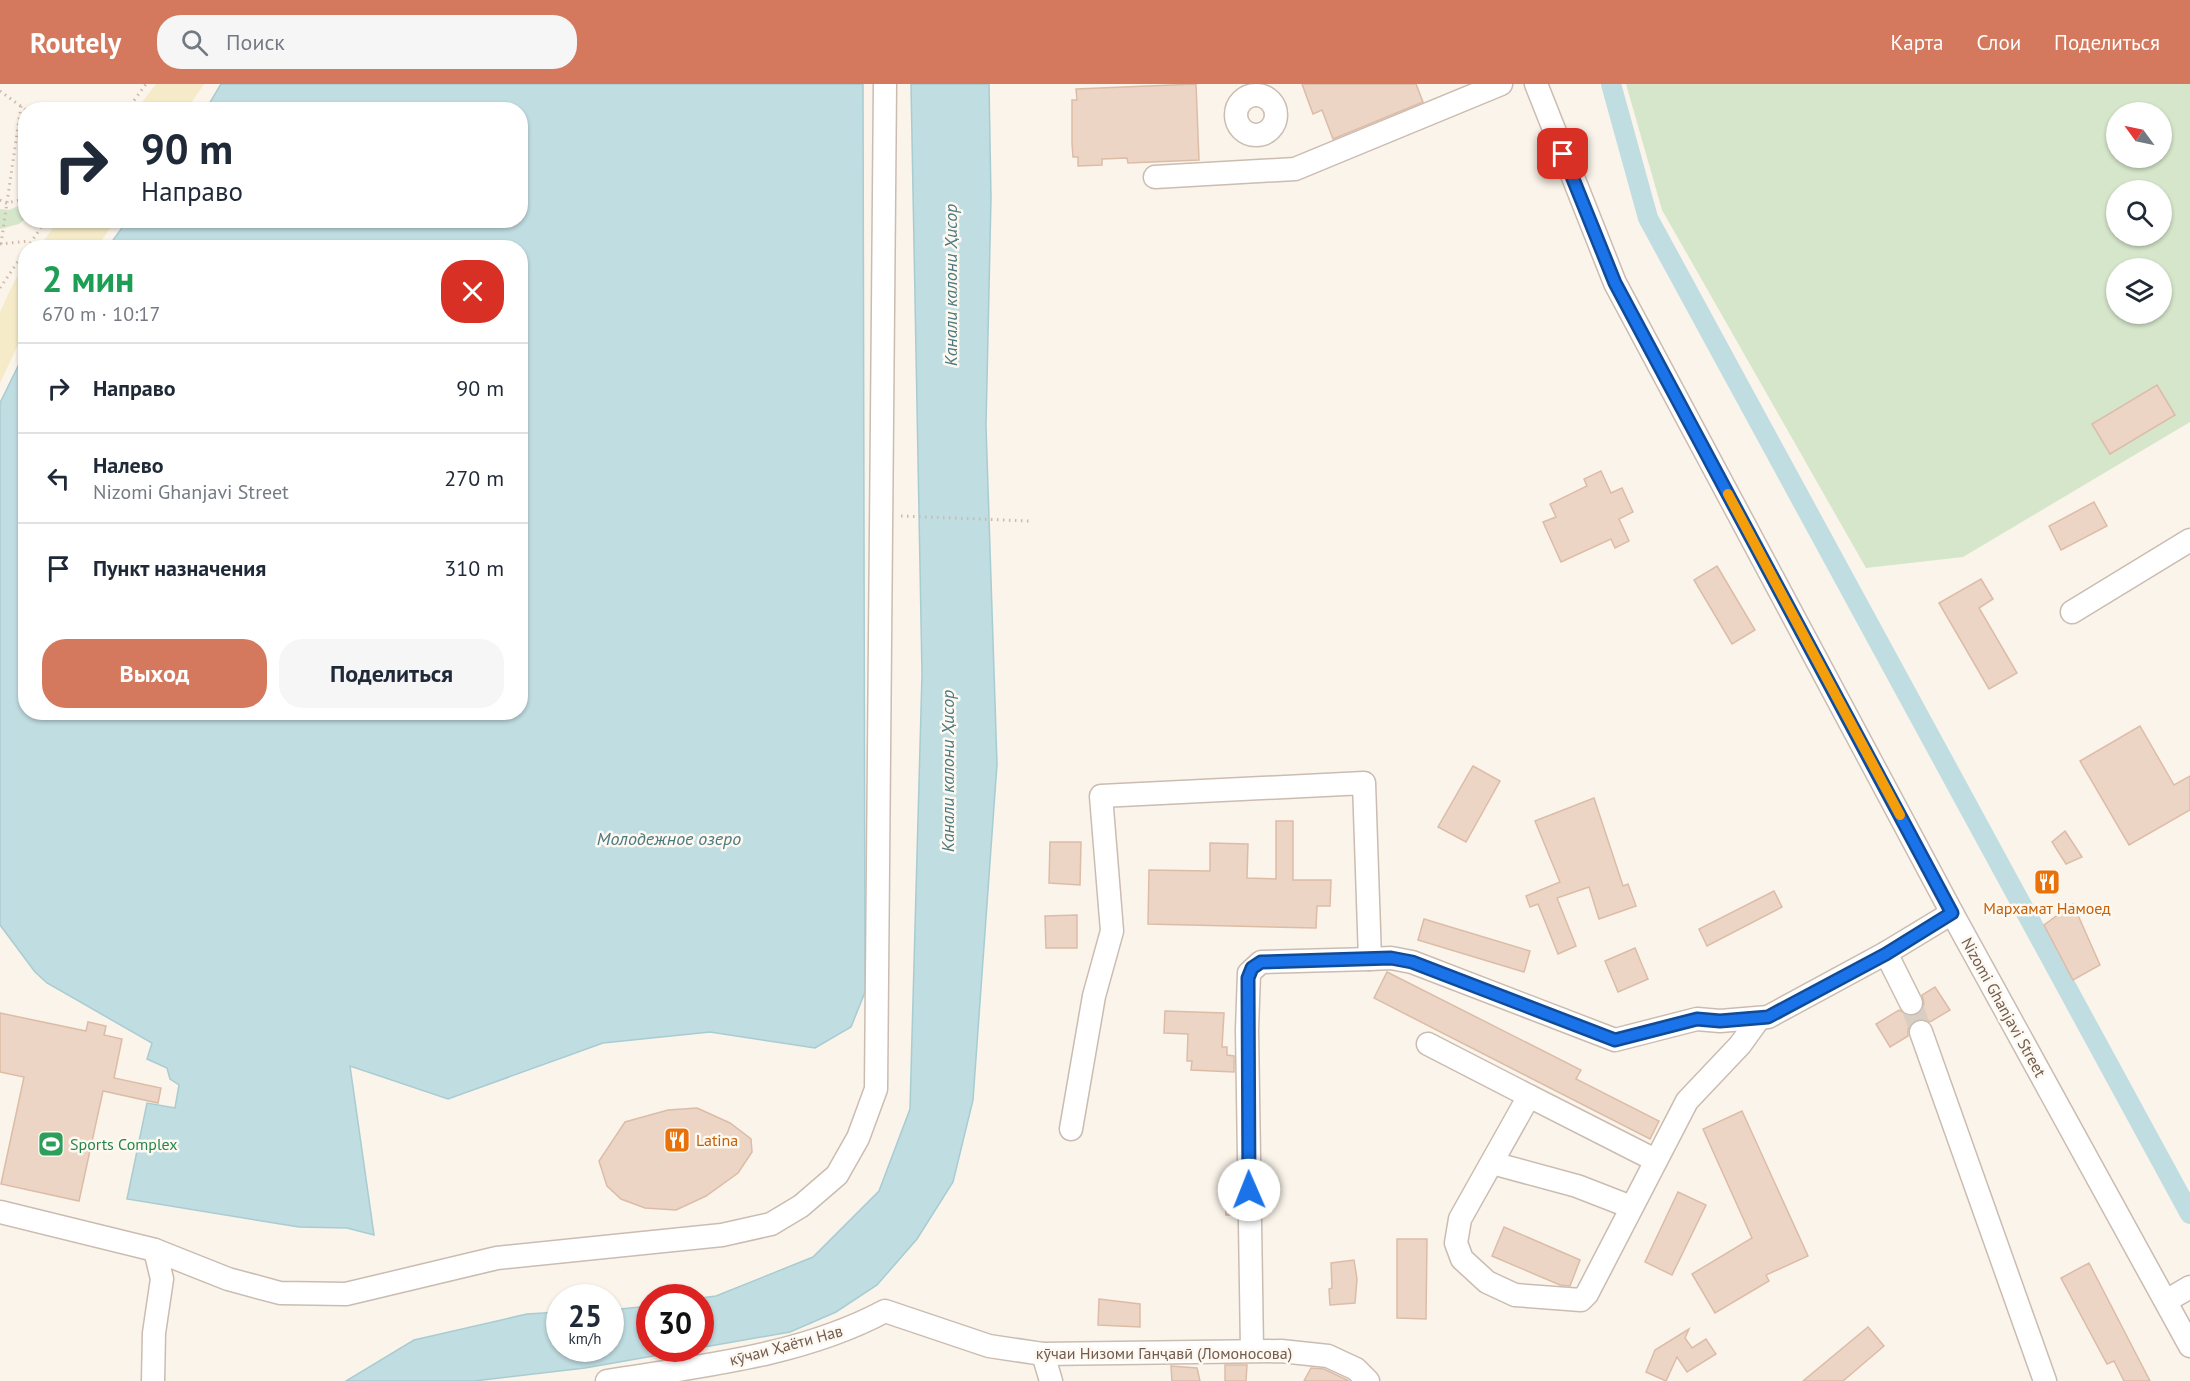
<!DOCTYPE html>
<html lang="ru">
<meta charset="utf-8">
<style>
body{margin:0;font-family:"PT Sans",sans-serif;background:#f6f6f7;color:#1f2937;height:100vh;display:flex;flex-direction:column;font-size:22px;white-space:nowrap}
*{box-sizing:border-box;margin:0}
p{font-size:20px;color:#747a83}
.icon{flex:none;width:33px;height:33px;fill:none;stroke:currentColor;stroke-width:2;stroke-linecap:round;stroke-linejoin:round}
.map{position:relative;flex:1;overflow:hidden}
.sheet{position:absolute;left:18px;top:156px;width:510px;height:480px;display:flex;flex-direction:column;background:#fff;border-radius:24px;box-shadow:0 2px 4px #0004}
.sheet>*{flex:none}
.guide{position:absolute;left:18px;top:18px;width:510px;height:126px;border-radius:24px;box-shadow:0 2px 4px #0004;background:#fff;color:#1f2937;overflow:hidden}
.needle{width:39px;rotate:303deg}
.fabs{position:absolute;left:2106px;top:18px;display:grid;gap:12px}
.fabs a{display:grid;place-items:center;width:66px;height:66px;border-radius:50%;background:#fff;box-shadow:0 2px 4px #0004;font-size:30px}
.speed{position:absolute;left:546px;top:1200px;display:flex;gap:12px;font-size:30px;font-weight:700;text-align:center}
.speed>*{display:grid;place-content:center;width:78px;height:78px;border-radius:50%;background:#fff;box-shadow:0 2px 4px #0004;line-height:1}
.speed small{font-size:15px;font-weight:400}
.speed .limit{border:9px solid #d22;background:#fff;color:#111}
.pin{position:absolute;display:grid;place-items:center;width:51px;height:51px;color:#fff;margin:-26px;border-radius:12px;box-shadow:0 3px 9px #0006}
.me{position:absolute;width:66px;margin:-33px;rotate:359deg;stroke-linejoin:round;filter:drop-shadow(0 0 4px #0008)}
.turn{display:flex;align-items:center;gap:21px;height:126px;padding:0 24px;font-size:27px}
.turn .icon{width:78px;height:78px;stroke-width:2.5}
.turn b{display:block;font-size:42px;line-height:51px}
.round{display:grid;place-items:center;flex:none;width:63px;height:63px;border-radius:24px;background:#f6f6f7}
.head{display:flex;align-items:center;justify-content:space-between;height:102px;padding:0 24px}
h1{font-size:36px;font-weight:800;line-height:45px;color:#1e9e55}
.button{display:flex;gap:12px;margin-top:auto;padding:12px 24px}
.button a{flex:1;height:69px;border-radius:24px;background:#d5795e;color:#fff;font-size:24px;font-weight:800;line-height:69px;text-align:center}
.button a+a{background:#f6f6f7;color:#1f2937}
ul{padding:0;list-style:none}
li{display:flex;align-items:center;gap:18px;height:90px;padding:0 24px;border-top:2px solid #e0e1e3}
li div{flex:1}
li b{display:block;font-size:22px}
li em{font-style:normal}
header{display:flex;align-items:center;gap:36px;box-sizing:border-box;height:84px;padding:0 30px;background:#d5795e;color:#fff}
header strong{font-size:28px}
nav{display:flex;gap:33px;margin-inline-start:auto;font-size:21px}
.search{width:420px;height:54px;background:#f6f6f7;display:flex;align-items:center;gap:15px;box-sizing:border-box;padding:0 21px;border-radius:24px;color:#747a83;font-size:22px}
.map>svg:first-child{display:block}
.green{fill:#d5e6ca;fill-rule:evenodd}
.sand{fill:#f5ebc9}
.water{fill:#c0dde2;stroke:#a8ccd2;stroke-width:1.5}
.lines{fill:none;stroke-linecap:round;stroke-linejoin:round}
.canal{stroke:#c0dde2;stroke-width:20}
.building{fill:#ecd5c5;stroke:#ddbca7;stroke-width:1.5}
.minor-tunnel{stroke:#d8cec4;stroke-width:22;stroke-dasharray:22 11;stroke-linecap:butt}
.minor-casing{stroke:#cbbcb1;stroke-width:25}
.path{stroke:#d1b8a8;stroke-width:3;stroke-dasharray:1.5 4.5;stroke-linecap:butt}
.minor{stroke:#fff;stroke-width:22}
.route-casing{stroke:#114b97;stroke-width:15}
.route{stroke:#1a73e8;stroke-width:10}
.slow{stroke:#f59e0b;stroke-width:10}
.labels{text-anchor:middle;stroke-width:5;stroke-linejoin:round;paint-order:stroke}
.food-label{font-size:16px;fill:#c56008;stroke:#fdf8f0}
.street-label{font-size:16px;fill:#725c50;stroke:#fdf8f0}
.leisure-label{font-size:16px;fill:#27864d;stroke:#fdf8f0;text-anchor:start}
.water-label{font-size:18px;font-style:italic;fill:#4c7a82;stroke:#fdf8f0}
</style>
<header>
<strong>Routely</strong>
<div class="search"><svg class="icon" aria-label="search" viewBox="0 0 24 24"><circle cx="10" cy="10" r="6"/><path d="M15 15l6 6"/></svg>Поиск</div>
<nav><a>Карта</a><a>Слои</a><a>Поделиться</a></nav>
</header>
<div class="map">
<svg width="2190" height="1297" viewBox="0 0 2190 1297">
<rect width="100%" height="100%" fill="#faf4ea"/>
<g class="green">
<path d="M1626,0H2190V338L1963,473L1866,484L1662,126ZM2116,28H2162V74H2116ZM2116,106H2162V152H2116ZM2116,184H2162V230H2116Z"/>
<polygon points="25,119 25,135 19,140 0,145 0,125 9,126"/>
</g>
<g class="sand">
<polygon points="156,0 204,0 187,25 137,25"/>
<polygon points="59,136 115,136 115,137 97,163 39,163"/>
<polygon points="25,181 25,246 0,299 0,228 15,196"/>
</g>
<g class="water">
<polygon points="221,0 863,0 865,908 851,943 815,964 710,948 603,959 448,1015 350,982 374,1151 347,1144 299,1143 127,1115 147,1019 175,1024 179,1001 170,995 167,984 147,975 152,959 47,899 35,888 0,841 0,319 25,268 26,628 520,628 520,164 108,163 127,137 520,136 520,26 206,25"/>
<polygon points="911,0 989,0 991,114 986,342 997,680 973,1016 953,1098 917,1155 877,1201 836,1228 790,1248 585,1284 474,1297 346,1297 414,1256 527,1230 559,1228 560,1264 610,1264 611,1226 649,1222 650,1264 700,1264 701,1214 716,1212 813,1173 879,1107 910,1025 922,590"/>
</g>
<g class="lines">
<polyline class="canal" points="1611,0 1648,134 2190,1130"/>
</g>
<g class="building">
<polygon points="1196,0 1199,76 1128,79 1127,74 1102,75 1102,81 1078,82 1078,73 1073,73 1072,59 1072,16 1077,16 1076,5"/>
<polygon points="1302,0 1416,0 1423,18 1333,55 1322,26 1313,30"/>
<polygon points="2157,301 2175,331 2110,370 2092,340"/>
<polygon points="1601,387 1611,409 1622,404 1633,428 1619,435 1629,457 1615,464 1611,455 1561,478 1543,438 1556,433 1550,420 1587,402 1584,395"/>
<polygon points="2094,418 2107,442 2061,466 2049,442"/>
<polygon points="1717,482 1755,546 1732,560 1694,496"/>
<polygon points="1981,495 1993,515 1979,524 2017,589 1989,605 1939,519"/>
<polygon points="2140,642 2174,701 2190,692 2190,726 2129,761 2080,677"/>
<polygon points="1473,682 1500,697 1466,758 1438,743"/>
<polygon points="1594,714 1623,802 1628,800 1636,822 1599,835 1589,803 1557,814 1576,862 1558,870 1538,820 1530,823 1526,812 1560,798 1535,737"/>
<polygon points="1276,737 1293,737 1293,796 1331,796 1330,822 1317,822 1316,844 1148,840 1149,786 1210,787 1210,759 1248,760 1247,794 1276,795"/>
<polygon points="2065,747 2082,773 2066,780 2052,758"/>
<polygon points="1050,758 1081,758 1080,801 1049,799"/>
<polygon points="1774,807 1782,823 1707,862 1699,845"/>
<polygon points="2073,820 2100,881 2073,896 2044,841"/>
<polygon points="1077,831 1077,864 1046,864 1045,832"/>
<polygon points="1424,835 1530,867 1524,888 1418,856"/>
<polygon points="1635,864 1648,895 1618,908 1605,877"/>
<polygon points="1387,888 1581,986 1576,995 1659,1037 1650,1055 1374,914"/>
<polygon points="1935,903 1950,926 1930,938 1924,935 1916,936 1908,945 1908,952 1890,963 1876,940 1899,926 1910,932 1918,931 1924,920 1922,911"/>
<polygon points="1165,927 1224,929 1222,963 1227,963 1227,971 1234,972 1234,988 1191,986 1192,977 1187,977 1188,950 1164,949"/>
<polygon points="0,929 86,947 88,938 106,942 104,951 122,955 114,994 161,1004 158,1019 103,1007 79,1117 1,1100 24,993 0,988"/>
<polygon points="697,1024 730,1039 751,1055 752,1068 738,1089 706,1112 676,1126 645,1124 621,1115 607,1102 599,1077 625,1038 668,1026"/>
<polygon points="1742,1027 1808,1172 1766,1191 1769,1197 1715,1229 1692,1190 1752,1154 1703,1045"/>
<polygon points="1224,1106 1236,1107 1236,1131 1226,1131"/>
<polygon points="1678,1108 1706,1121 1672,1191 1645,1178"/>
<polygon points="1504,1143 1580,1176 1570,1202 1560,1201 1492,1172"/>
<polygon points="1397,1155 1427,1155 1426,1235 1397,1234"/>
<polygon points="1354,1176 1357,1195 1355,1219 1330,1221 1329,1205 1332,1204 1331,1179"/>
<polygon points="2089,1179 2134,1266 2150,1297 2124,1297 2114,1277 2107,1280 2061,1194"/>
<polygon points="1099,1215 1140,1220 1140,1243 1098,1241"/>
<polygon points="1868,1243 1884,1262 1843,1297 1803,1297"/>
<polygon points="1689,1245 1685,1254 1692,1264 1706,1255 1716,1270 1687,1288 1677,1273 1666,1297 1646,1288 1655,1266"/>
<polygon points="1225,1281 1247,1281 1246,1297 1225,1297"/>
<polygon points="1171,1282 1197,1284 1200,1297 1172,1297"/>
<polygon points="1311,1284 1324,1285 1349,1297 1304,1297"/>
</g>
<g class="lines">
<polyline class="minor-tunnel" points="1911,919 1921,948"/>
<defs>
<g id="minor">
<polyline points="1536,0 1615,199 1952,829 2190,1262"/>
<circle cx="1256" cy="31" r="20"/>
<polyline points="1155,93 1295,85 1501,0"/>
<polyline points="2072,528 2190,456"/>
<polyline points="1886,869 1911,919"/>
<polyline points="1921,948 2045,1297"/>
<polyline points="1428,960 1529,1012"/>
<polyline points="1071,1045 1094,912 1112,847 1101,712 1364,699 1370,875 1391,874 1412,878 1615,956 1697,935 1720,937 1768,933 1886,869 1952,829"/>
<polyline points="1655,1076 1529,1012 1460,1135 1456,1159 1462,1175 1487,1198 1515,1211 1581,1216 1587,1210 1687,1017 1740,961 1758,936"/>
<polyline points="1492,1079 1577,1102 1631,1123"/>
<polyline points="0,1128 155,1166 228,1195 280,1209 346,1210 497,1174 722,1151 771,1140 801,1122 837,1091 858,1054 876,1005 885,0"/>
<polyline points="2166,1217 2190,1203"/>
<polyline points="1252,1266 1247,946 1249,889 1261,878 1370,875"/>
<polyline points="1043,1270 1051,1297"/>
<polyline points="153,1297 154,1249 162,1195 155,1166"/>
<path d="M607,1297C700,1282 801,1272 885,1227L989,1262L1043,1270L1281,1267L1328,1272L1356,1285L1368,1297"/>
</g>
</defs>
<use href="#minor" class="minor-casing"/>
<g class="path">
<polyline points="0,7 26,26"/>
<polyline points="127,26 146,0"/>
<polyline points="0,116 6,119 26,115"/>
<polyline points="0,160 30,157"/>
<polyline points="1,160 21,22"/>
<polyline points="0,204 46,136"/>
<polyline points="901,432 1030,437"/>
</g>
<use href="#minor" class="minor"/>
</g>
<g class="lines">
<defs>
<polyline id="route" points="1249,1106 1248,894 1252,884 1261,878 1391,874 1412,878 1615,956 1697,935 1720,937 1768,933 1886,870 1952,829 1615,199 1563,70"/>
</defs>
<use href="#route" class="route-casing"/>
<use href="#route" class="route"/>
<polyline class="slow" points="1728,410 1900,731"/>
</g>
<defs>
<symbol id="restaurant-square" viewBox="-11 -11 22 22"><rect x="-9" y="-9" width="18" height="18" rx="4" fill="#e8710a" stroke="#fdf8f0"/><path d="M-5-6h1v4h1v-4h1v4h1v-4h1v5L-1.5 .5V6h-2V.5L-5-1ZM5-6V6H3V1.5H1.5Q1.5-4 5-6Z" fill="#fff"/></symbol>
<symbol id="stadium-square" viewBox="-11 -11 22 22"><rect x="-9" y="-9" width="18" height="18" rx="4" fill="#2e9e5b" stroke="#fdf8f0"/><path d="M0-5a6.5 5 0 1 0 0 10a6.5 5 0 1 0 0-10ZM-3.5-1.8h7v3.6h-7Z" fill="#fff"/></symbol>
</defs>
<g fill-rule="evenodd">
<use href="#restaurant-square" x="2032" y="783" width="30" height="30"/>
<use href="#restaurant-square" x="662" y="1041" width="30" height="30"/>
<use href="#stadium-square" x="36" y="1045" width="30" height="30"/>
</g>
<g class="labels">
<g class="food-label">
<text x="2047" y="830">Мархамат Намоед</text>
<text x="696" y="1062" text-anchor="start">Latina</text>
</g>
<g class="street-label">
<text transform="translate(2004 923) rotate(61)" y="6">Nizomi Ghanjavi Street</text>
<text transform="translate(786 1261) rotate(-15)" y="6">кӯчаи Ҳаёти Нав</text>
<text x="1164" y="1275">кӯчаи Низоми Ганҷавӣ (Ломоносова)</text>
</g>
<g class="leisure-label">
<text x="70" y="1066">Sports Complex</text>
</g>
<g class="water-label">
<text transform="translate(951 201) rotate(-90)" y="6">Канали калони Ҳисор</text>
<text transform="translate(948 687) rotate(-90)" y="6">Канали калони Ҳисор</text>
<text x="669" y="761">Молодежное озеро</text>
</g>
</g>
</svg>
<div class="fabs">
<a><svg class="needle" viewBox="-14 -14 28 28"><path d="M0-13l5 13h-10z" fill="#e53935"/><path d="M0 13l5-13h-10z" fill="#747a83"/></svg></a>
<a><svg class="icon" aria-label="search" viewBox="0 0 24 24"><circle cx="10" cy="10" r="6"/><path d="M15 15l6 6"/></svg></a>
<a><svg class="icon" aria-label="layers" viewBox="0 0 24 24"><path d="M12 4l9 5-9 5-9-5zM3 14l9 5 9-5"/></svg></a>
</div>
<div class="speed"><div>25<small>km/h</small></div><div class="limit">30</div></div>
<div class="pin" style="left:1563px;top:70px;background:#d93025"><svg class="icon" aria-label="arrive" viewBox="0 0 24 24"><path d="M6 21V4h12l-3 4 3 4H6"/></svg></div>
<svg class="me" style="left:1249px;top:1106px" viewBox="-20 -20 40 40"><circle r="19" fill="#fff"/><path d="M0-13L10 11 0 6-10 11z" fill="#1a73e8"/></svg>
<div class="guide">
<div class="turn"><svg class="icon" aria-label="right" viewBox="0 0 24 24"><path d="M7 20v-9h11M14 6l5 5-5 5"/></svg><div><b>90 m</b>Направо</div></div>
</div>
<section class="sheet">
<div class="head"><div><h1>2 мин</h1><p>670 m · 10:17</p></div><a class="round" style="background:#d93025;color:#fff"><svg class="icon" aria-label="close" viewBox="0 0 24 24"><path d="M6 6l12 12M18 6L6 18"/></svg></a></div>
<ul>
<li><svg class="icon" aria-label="right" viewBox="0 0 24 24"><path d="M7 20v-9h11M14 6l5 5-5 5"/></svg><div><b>Направо</b></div><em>90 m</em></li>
<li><svg class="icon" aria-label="left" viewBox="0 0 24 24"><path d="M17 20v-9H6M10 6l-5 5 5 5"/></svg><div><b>Налево</b><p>Nizomi Ghanjavi Street</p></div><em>270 m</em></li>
<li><svg class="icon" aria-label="arrive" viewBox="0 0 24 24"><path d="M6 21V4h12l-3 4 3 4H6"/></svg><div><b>Пункт назначения</b></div><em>310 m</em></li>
</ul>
<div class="button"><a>Выход</a><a>Поделиться</a></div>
</section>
</div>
